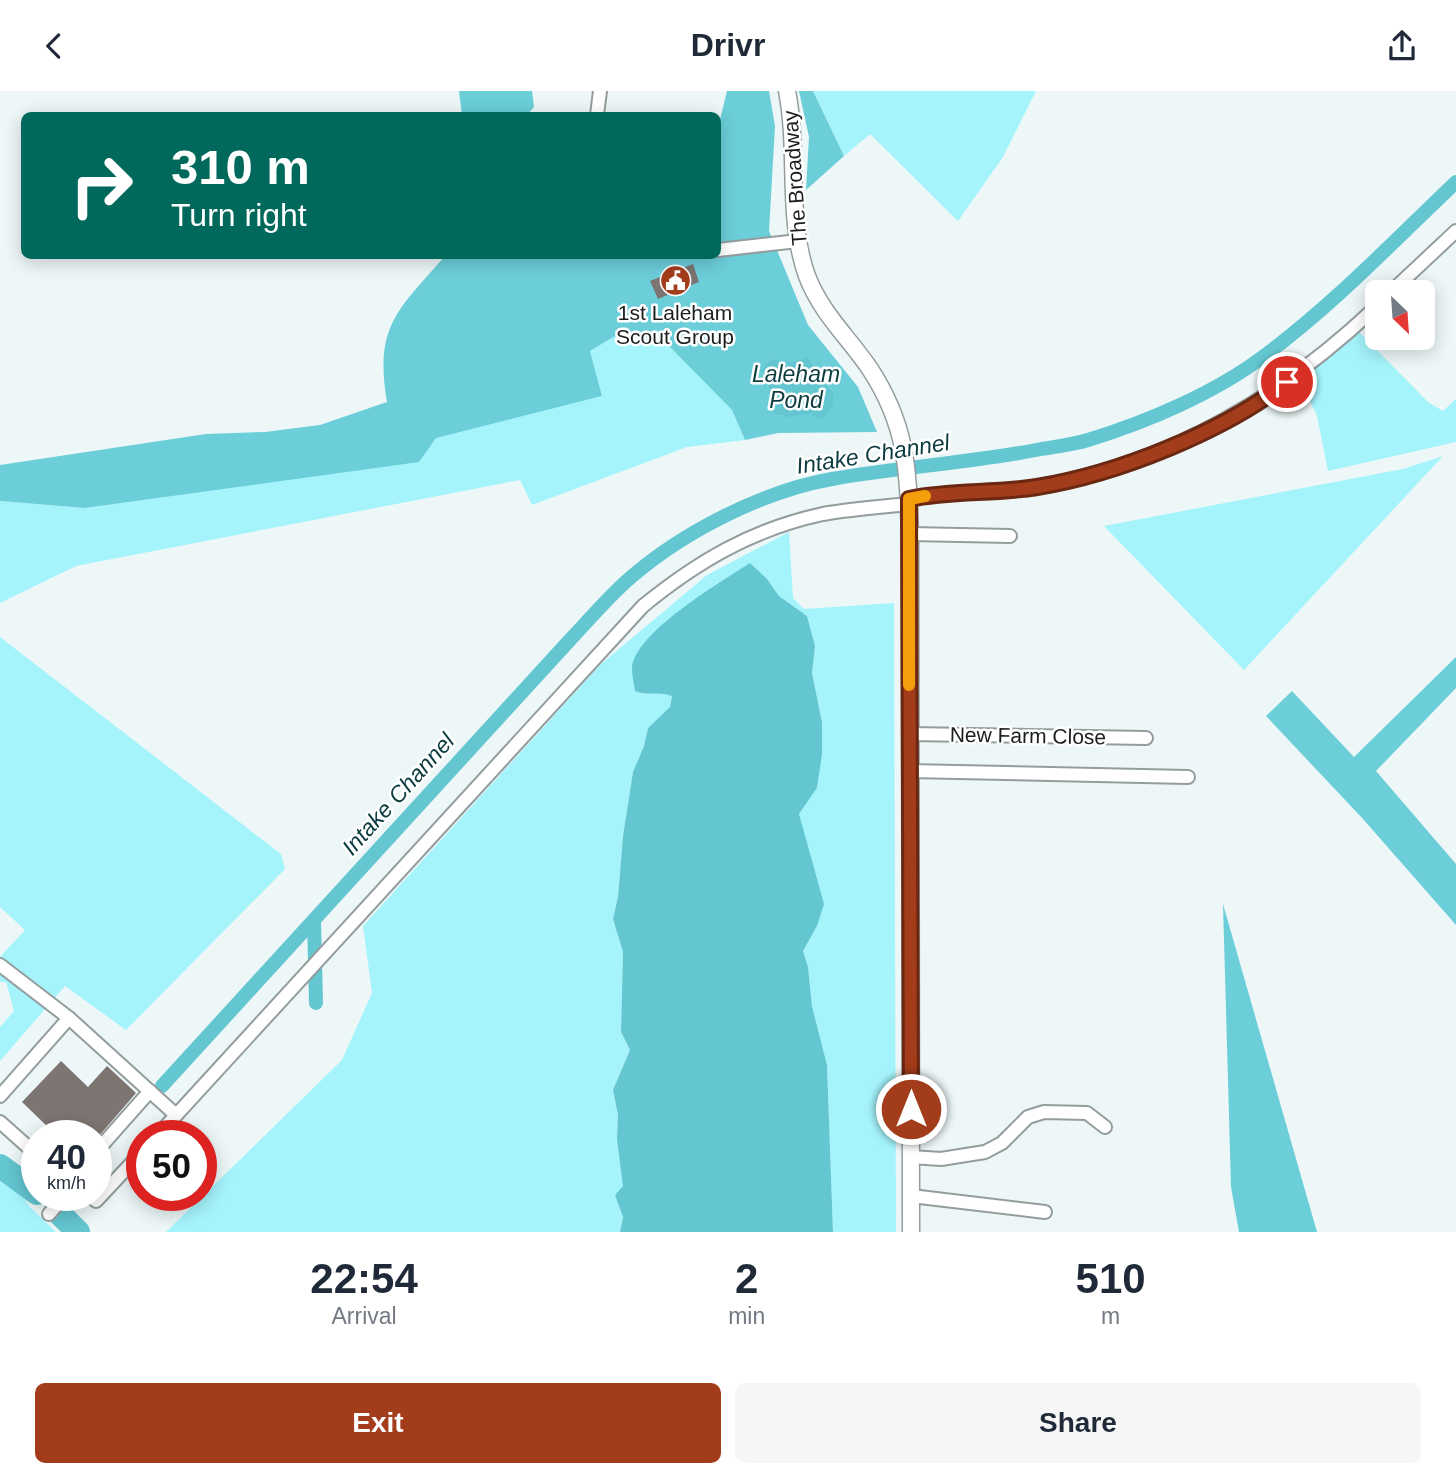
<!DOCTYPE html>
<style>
body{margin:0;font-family:Arial,sans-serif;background:#f6f6f7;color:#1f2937;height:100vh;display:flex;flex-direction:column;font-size:26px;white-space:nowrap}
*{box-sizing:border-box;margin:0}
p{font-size:23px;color:#747a83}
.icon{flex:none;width:38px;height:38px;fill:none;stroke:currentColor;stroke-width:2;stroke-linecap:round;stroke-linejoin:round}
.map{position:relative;height:1141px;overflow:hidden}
.panel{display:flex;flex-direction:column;background:#fff;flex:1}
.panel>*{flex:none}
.banner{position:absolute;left:21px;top:21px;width:700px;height:147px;border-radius:10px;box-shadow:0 4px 18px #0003;background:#00695c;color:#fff;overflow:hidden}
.needle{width:46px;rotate:155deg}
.buttons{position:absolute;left:1365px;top:189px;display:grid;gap:14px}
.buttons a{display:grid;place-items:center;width:70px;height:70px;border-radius:10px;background:#fff;box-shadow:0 4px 18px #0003;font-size:35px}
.speed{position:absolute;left:21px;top:1029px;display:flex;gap:14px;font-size:35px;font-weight:700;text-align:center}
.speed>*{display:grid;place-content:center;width:91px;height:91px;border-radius:50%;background:#fff;box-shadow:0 4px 18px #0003;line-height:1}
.speed small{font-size:18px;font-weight:400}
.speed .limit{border:10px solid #d22;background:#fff;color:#111}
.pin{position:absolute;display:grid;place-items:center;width:60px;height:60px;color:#fff;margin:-30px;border:4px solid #fff;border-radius:50%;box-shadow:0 2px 7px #0007}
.me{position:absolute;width:77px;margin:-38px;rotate:0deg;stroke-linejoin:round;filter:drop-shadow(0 0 5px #0008)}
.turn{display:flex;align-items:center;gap:24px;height:147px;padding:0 35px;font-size:32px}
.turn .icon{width:91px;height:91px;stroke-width:2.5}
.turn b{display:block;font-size:49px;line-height:60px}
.eta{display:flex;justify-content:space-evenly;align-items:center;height:119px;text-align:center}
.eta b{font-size:42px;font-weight:800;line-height:49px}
.primary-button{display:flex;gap:14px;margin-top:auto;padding:14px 35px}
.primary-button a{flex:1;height:80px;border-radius:10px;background:#a33c1b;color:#fff;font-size:28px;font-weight:800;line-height:80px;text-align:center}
.primary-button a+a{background:#f6f6f7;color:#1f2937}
header{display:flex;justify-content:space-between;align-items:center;height:91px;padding:0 35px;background:#fff;font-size:32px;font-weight:800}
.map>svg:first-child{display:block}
.green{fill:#a5f4fc}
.forest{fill:#6bced9;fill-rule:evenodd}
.water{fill:#63c6d1}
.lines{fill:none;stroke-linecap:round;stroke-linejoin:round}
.canal{stroke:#63c6d1;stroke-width:14}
.river{stroke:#63c6d1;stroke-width:24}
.building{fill:#7c7572}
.minor-casing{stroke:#949d9e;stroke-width:16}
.major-casing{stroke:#949d9e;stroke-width:19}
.minor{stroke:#fff;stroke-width:12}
.major{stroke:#fff;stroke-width:16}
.route-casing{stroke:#6a2712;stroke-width:18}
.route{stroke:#a33c1b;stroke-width:12}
.slow{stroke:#f59e0b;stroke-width:12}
.labels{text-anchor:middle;stroke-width:5;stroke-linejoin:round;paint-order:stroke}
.street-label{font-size:21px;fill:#1b1e1f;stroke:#fff}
.poi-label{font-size:21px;fill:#1b1e1f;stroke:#fff}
.water-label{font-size:23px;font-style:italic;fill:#0c3c40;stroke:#fff}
</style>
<header><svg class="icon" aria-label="back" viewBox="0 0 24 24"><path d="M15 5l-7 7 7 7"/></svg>Drivr<svg class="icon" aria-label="share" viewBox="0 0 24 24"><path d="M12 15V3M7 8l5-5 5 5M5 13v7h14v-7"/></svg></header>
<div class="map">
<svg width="1456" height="1141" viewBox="0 0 1456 1141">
<rect width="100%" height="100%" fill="#edf7f8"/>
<g class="green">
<polygon points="813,0 1036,0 1003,66 958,130 870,43 844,65"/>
<polygon points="625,239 668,254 732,319 745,349 687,356 532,414 520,389 76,475 0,512 0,410 85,417 221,398 602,305 590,260"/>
<polygon points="1357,239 1428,311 1443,320 1456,308 1456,351 1328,380 1317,325 1300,288"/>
<polygon points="1443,365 1244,579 1104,435 1403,378"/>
<polygon points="789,441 793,507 804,518 894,512 896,1141 833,1141 827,974 812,915 808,876 803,860 817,835 799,723 817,697 822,631 812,582 815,555 807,525 779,505 767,488 642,603 660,600 672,604 670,616 648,637 644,655 633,681 623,745 618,806 613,828 623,860 621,941 630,959 613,999 618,1024 617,1048 624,1095 615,1104 623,1126 620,1141 166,1141 342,969 372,902 363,835 600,574 707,484"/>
<polygon points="0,546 281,763 285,778 126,939 65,895 0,970 0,936 14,920 6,891 0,891 0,866 25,839 0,816"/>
<polygon points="0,1083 17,1097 30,1116 56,1141 0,1141"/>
</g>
<g class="forest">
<polygon points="459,0 532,0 534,16 527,24 462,24"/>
<path d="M727,0H769L775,35L769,140L808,234L858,296L877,341L778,342L745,349L732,319L668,254L625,239L590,260L602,305L436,347L419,371L85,417L0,410V374L206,343L265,341L320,334L387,311C374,235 398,219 445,165L718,164V37ZM771,268L815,276L819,286L833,300C812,320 807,328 777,324C773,299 765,295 771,268Z"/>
<polygon points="799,0 813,0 844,65 806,99 809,46"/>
<polygon points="1456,566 1456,597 1376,680 1456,773 1456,834 1363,728 1266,625 1292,600 1354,666"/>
<polygon points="1223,813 1317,1141 1239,1141 1231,1096"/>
</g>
<g class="water">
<path d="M808,266L819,286L833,300C834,316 833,322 818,328L810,323L789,326L777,324L772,319L774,310L769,300L768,285L760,280L771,268L793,271Z"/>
<path d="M750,472L767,488L779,505L807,525L815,555L812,582L822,631V663L817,697L799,723L824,813L817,835L803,860L808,876L812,915L827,974L833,1141H620L623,1126L615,1104L623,1095L617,1048L618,1024L613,999L630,959L621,941L623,861L613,828L618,806L623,745L633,681L644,655L648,637L670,616L672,605C659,600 647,605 635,600C634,593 632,584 632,577C635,541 721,491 750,472Z"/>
</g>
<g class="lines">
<g class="canal">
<polyline points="314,830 316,912"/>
<path d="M162,995L568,551C588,530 608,506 630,487C683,441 763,400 832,388C900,376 969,372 1036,359C1053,356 1072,354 1088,349C1147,331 1215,302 1264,265C1333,214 1394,150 1456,91"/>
</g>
<g class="river">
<polyline points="0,1075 37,1102"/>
<polyline points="56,1119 78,1141"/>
</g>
</g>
<g class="building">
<polygon points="693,173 699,191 658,208 650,190"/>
<polygon points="61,970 88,996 107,975 136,1002 99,1045 44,1045 50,1038 22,1011"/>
</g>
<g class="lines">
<defs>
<g id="minor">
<polyline points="597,24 600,0"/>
<polyline points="718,159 798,150"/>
<polyline points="1391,201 1456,140"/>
<path d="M909,408C952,399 997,403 1041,395C1173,370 1281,306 1377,215"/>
<polyline points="909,443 1010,445"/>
<polyline points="909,643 1146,647"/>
<polyline points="909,680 1188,686"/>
<polyline points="0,874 69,927 176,1024"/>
<polyline points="0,1005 69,927"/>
<polyline points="0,1031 37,1064"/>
<path d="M157,1045L643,515C698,470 753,438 823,423C851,418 881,416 909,413"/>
<polyline points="96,1061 150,1000"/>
<polyline points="911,1066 941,1068 985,1061 1002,1052 1028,1026 1044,1021 1087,1022 1105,1036"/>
<polyline points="89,1104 96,1110 142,1061"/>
<polyline points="911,1105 1045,1121"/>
<polyline points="49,1123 66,1104"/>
</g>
<path id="major" d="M787,0C799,61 786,127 807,185C821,222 849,247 870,278C908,336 908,381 910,447L911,1141"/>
</defs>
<use href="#minor" class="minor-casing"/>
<use href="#major" class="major-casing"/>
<use href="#minor" class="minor"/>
<use href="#major" class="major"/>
</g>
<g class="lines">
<defs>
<path id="route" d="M911,1018L909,408C951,399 994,403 1037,396C1117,383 1223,341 1287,291"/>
</defs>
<use href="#route" class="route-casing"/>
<use href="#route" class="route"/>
<polyline class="slow" points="909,594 909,408 925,405"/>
</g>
<defs>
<symbol id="civic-disc" viewBox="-11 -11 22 22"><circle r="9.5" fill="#a33c1b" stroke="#fff"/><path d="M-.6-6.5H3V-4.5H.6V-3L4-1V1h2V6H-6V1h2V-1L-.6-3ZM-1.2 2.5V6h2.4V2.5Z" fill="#fff"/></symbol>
</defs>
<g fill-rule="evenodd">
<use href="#civic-disc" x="658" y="172" width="35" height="35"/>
</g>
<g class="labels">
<g class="street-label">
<text transform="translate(795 87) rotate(-94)" y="7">The Broadway</text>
<text transform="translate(1028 645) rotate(1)" y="7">New Farm Close</text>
</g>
<g class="poi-label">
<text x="675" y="229">1st Laleham<tspan x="675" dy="24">Scout Group</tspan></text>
</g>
<g class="water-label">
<text x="796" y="291">Laleham<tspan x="796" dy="26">Pond</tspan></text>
<text transform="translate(873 363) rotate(-9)" y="8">Intake Channel</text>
<text transform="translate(398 703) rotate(-48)" y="8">Intake Channel</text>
</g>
</g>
</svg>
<div class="buttons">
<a><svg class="needle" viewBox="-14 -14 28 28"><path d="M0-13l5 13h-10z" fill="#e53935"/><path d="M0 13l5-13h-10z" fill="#747a83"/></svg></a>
</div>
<div class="speed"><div>40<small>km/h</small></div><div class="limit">50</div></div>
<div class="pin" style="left:1287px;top:291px;background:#d93025"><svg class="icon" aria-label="arrive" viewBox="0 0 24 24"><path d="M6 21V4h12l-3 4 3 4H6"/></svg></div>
<svg class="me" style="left:911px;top:1018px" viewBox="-20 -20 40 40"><circle r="17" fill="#a33c1b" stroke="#fff" stroke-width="3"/><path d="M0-11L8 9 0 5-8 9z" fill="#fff"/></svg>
<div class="banner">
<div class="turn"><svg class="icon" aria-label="right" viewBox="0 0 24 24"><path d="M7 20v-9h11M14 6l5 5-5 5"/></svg><div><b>310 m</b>Turn right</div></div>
</div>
</div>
<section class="panel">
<div class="eta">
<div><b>22:54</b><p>Arrival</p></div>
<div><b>2</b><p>min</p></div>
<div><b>510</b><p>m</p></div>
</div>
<div class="primary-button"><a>Exit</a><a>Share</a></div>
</section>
